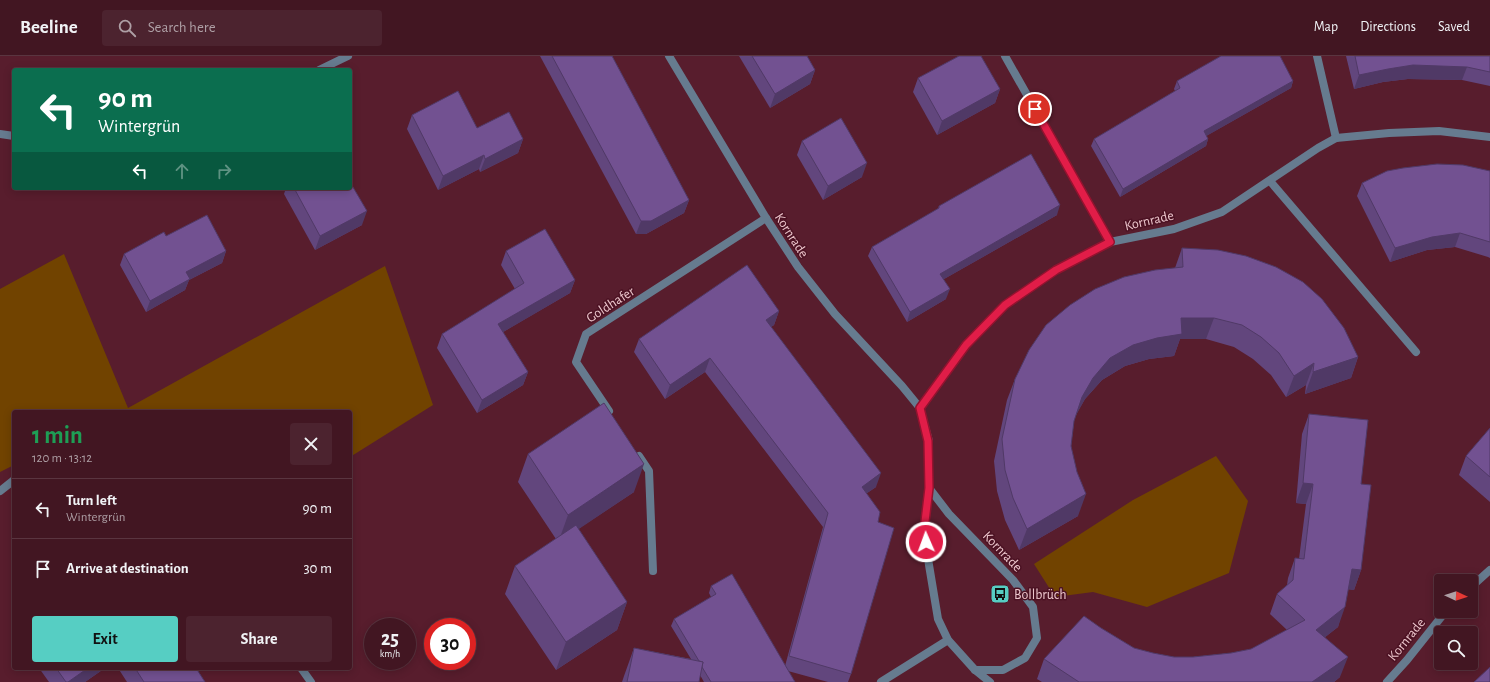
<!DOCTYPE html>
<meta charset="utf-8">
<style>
body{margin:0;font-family:"Alegreya Sans",sans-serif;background:#4c232f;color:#f1f3f6;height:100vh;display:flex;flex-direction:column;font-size:15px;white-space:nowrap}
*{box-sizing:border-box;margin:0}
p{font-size:13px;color:#ae9fa5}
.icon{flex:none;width:22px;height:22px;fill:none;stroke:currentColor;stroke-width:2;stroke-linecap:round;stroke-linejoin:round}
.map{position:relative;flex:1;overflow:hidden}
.sheet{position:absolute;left:12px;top:354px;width:340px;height:260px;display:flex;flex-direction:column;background:#421622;border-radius:4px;box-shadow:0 2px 10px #0003,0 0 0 1px #5a3540}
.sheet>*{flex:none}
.top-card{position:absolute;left:12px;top:12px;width:340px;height:122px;border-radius:4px;box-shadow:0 2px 10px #0003,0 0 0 1px #5a3540;background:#0b6e4f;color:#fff;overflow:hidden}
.needle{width:26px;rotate:93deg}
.fabs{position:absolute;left:1434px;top:518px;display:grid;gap:8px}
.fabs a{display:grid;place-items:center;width:44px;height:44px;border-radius:4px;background:#421622;box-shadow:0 2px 10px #0003,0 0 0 1px #5a3540;font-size:20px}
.speed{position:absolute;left:364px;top:562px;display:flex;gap:8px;font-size:20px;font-weight:700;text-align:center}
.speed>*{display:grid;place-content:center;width:52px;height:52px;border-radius:50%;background:#421622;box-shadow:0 2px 10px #0003,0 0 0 1px #5a3540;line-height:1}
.speed small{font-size:10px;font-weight:400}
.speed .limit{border:6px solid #d22;background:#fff;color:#111}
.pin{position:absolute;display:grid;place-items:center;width:34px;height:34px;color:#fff;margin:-17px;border:2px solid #fff;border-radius:50%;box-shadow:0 1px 4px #0007}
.me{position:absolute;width:44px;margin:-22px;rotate:358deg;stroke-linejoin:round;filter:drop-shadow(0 0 3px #0008)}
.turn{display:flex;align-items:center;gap:14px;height:84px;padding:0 20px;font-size:18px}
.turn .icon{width:52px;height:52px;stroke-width:2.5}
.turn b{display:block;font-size:28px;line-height:34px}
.lanes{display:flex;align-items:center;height:38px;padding:0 20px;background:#0003;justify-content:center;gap:20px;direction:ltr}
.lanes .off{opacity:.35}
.round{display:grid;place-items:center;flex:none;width:42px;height:42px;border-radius:4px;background:#4c232f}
.headline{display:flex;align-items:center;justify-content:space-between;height:68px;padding:0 20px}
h1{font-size:24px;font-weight:600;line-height:30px;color:#1e9e55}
.cta{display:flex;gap:8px;margin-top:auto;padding:8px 20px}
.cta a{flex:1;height:46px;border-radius:4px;background:#56cec3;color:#111;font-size:16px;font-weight:600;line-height:46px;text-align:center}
.cta a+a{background:#4c232f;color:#f1f3f6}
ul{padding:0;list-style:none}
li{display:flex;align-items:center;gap:12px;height:60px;padding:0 20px;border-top:1px solid #5a3540}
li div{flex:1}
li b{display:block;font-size:15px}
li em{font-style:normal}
header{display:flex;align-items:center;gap:24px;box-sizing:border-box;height:56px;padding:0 20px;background:#421622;border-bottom:1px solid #5a3540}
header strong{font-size:19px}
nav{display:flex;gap:22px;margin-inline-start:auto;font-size:14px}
.search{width:280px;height:36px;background:#4c232f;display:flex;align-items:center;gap:10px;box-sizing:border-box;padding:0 14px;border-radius:4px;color:#ae9fa5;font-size:15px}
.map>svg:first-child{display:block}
.green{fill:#714300}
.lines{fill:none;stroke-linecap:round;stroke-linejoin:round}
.service{stroke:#667b8f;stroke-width:8}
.minor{stroke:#667b8f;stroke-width:8}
.tertiary{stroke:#667b8f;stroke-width:8}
.wall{fill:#62467d}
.shaded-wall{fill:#503966}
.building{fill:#725191;stroke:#503966}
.route-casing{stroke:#92132f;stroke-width:10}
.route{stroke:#e11d48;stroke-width:7}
.labels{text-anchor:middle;stroke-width:3;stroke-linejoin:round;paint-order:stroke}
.street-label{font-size:14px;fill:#edc7cd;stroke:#4c1223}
.poi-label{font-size:14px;fill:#edc7cd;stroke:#4c1223;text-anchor:start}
</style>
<header>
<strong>Beeline</strong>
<div class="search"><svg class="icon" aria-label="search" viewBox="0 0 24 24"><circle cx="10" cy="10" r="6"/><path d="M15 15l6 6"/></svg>Search here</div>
<nav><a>Map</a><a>Directions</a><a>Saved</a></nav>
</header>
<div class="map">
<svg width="1490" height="626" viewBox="0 0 1490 626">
<rect width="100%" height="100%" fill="#581d2d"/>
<g class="green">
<polygon points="64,198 128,352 385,210 433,349 350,401 350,356 14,356 14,409 0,416 0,233"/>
<polygon points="1216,400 1248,445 1229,517 1147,551 1093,536 1055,541 1034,508 1133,444"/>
</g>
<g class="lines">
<g class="service">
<polyline points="0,435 14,424"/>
<polyline points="301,612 311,626"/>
</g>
<g class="minor">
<polyline points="669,0 766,162 798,211 835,258 902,330 920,352 929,385 929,432 924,474 929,509 938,563 948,584 975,614 990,626"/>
<polyline points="1005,0 1110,186"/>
<polyline points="1317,0 1336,82"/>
<polyline points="1270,125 1416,296"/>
<polyline points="920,352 966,289 1005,249 1056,214 1110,186 1174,173 1222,156 1318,92 1336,82 1389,77 1439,75 1490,81"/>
<polyline points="609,355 576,306 586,278 766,162"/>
<polyline points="639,400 649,415 653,515"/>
<polyline points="929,432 949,458 1013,524 1033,551 1037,582 1025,602 1003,614 975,614"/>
<polyline points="1471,531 1490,514"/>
<polyline points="881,626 948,584"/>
<polyline points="1387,626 1407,604 1446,555"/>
</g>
<g class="tertiary">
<polyline points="319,14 348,0"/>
<polyline points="0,78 14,80"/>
</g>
</g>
<g class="wall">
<polygon points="540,0 612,0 689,144 684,157 646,178 636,178"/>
<polygon points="739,0 807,0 815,14 810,28 770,52"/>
<polygon points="1346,0 1490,0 1490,30 1462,24 1408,23 1383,26 1354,33"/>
<polygon points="918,22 1000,33 995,47 937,79 913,36"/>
<polygon points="1177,25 1293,25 1291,32 1206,80 1208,83 1206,90 1120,141 1091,90 1094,83 1175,35 1174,33"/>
<polygon points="412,59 477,72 523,83 518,97 480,116 479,113 438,134 407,73"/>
<polygon points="802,85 862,121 823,144 797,99"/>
<polygon points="1490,115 1490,202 1488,201 1455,191 1427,194 1390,206 1357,140 1362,127"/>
<polygon points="286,132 350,132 362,169 315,194 284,138"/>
<polygon points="939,150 1057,159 944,223 946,243 907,266 868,200 872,191 938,153"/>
<polygon points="166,180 226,195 222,207 189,224 185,234 146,256 120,209 124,198"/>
<polygon points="1182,192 1358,301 1351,322 1305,338 1306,329 1286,341 1271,319 1253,303 1234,291 1206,283 1180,283 1174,300 1149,303 1125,310 1102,324 1085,343 1075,360 1074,365 1071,390 1078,460 1019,494 1005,464 997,435 994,405 1007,344 1015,323 1175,212"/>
<polygon points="506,195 575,224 570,237 503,276 528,316 523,329 477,357 437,292 442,278 515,233 501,209"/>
<polygon points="779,255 774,269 771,271 876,431 867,437 851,618 848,626 828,626 788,615 795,626 704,626 700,619 699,626 622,626 624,620 634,592 691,603 671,570 674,563 711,541 709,537 711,530 785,610 823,471 705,316 665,343 634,296 639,283"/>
<polygon points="1309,358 1361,428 1361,514 1354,534 1348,533 1338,571 1325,581 1340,621 1334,626 1042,626 1037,623 1044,603 1101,572 1134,592 1153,597 1174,601 1193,601 1231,597 1251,593 1287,574 1270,558 1277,538 1287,529 1288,522 1295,502 1299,503 1306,448 1296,447 1302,378"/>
<polygon points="1490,372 1490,446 1459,419 1466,400"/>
<polygon points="528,398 634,436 578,473 627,546 617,574 556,614 505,538 515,510 556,483 518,426"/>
<polygon points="39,612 105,612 85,626 49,626"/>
<polygon points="118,612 196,612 205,626 127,626"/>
</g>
<g class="shaded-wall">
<polygon points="1413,9 1467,11 1462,24 1408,23 1383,26 1354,33 1359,19 1388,13"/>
<polygon points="815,14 810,28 770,52 775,38"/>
<polygon points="1293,25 1291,32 1201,83 1204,75"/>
<polygon points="1000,33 995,47 937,79 942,65"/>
<polygon points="523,83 518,97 480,116 485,103"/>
<polygon points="1208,83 1206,90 1120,141 1123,133"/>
<polygon points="484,99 479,113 438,134 443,120"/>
<polygon points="867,107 862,121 823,144 828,130"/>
<polygon points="689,144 684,157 646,178 636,178 641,165"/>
<polygon points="1060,149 1057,159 937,227 940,218"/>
<polygon points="367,155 362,169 315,194 320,180"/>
<polygon points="1460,177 1455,191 1427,194 1390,206 1395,192 1432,181"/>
<polygon points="226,195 222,207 189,224 185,234 146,256 150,245 186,216"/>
<polygon points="575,224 570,237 493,282 498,268"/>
<polygon points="950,233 946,243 907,266 910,256"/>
<polygon points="779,255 774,269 761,277 766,264"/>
<polygon points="1181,262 1214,262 1206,283 1180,283 1174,300 1149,303 1125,310 1102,324 1085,343 1074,363 1082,341 1093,322 1110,302 1133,289"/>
<polygon points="1358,301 1351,322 1305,338 1313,316"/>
<polygon points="710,302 705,316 665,343 670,329"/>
<polygon points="1314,307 1306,329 1286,341 1294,320"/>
<polygon points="528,316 523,329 477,357 482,344"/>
<polygon points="644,408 634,436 558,487 568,459"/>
<polygon points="881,417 876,431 857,444 862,431"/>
<polygon points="1303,427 1313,428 1306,448 1296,447"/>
<polygon points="1086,438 1078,460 1019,494 1027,473"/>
<polygon points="1352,513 1361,514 1354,534 1345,533"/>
<polygon points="627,546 617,574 556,614 566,586"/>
<polygon points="1345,551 1338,571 1309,594 1316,574"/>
<polygon points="1348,601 1340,621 1334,626 1312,626"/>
<polygon points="88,612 105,612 85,626 68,626"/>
</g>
<g class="building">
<polygon points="552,0 612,0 689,144 651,165 641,165"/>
<polygon points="752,0 807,0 815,14 775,38"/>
<polygon points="959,0 981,0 1000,33 942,65 918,22"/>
<polygon points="1221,0 1280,0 1293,25 1204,75 1208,83 1123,133 1094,83 1180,32 1177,25"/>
<polygon points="1355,0 1490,0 1490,16 1467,11 1413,9 1388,13 1359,19"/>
<polygon points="458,35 477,72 509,56 523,83 485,103 484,99 443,120 412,59"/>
<polygon points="841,62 867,107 828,130 802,85"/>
<polygon points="1031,98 1060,149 940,218 950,233 910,256 872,191 939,152 939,150"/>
<polygon points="1437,108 1463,109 1490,115 1490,186 1460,177 1432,181 1395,192 1362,127 1387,115 1403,112"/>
<polygon points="350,126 367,155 320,180 294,132 350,132"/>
<polygon points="207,159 226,195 186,216 190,223 150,245 124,198 164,176 166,180"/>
<polygon points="545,173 575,224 498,268 528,316 482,344 442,278 524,227 506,195"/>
<polygon points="1182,192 1218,194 1246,200 1276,211 1303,226 1322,243 1344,272 1358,301 1313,316 1314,307 1294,320 1279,297 1261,281 1242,269 1214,262 1181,262 1182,278 1157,282 1133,289 1110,302 1093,322 1082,341 1074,365 1071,390 1077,416 1086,438 1027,473 1013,442 1005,414 1002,383 1015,323 1029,294 1046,269 1070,249 1095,233 1124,221 1155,214 1183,211"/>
<polygon points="747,209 779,255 766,264 881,417 862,431 880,456 878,466 894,472 851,618 789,600 828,457 710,302 670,329 639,283"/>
<polygon points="604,347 644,408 568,459 528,398"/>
<polygon points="1309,358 1368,364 1361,428 1371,429 1361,514 1352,513 1345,551 1316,574 1348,601 1312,626 1079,626 1044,603 1084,560 1101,572 1134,592 1153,597 1174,601 1193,601 1231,597 1251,593 1305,564 1277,538 1293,524 1295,502 1304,503 1313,428 1303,427"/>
<polygon points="1490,372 1490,421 1466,400"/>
<polygon points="576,469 627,546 566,586 515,510"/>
<polygon points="732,518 795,626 711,626 702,611 703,606 699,605 674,563 716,538 711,530"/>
<polygon points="634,592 703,606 699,626 627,626"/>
<polygon points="1490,611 1490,626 1474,626"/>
<polygon points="56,612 88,612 68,626 66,626"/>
<polygon points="135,612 196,612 205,626 144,626"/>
</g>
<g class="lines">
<defs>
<polyline id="route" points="926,486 924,474 929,432 928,385 920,352 966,289 1005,249 1056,214 1110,186 1035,53"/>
</defs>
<use href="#route" class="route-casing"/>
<use href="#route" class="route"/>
</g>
<defs>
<symbol id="bus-square" viewBox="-11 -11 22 22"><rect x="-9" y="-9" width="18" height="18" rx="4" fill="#56cec3" stroke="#4c1223"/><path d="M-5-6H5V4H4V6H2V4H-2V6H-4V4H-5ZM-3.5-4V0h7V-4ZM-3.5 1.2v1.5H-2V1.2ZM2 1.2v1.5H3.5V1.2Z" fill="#111"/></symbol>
</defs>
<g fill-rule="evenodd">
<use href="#bus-square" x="989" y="527" width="22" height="22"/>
</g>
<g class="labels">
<g class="street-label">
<text transform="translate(1149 164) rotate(-13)" y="5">Kornrade</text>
<text transform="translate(792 179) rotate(57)" y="5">Kornrade</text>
<text transform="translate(610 248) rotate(-33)" y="5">Goldhafer</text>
<text transform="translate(1003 495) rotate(46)" y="5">Kornrade</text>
<text transform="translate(1406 583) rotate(-51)" y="5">Kornrade</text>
</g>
<g class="poi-label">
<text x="1014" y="543">Bollbrüch</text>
</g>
</g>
</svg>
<div class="fabs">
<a><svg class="needle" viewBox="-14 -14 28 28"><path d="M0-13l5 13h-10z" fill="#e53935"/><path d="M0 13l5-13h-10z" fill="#ae9fa5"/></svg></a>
<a><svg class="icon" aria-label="search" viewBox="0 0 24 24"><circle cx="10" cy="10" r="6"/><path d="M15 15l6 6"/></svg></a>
</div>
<div class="speed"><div>25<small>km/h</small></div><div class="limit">30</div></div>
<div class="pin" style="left:1035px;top:53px;background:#d93025"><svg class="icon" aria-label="arrive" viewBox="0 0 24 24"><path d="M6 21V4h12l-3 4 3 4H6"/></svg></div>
<svg class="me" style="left:926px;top:486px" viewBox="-20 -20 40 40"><circle r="17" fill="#e11d48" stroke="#fff" stroke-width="3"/><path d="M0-11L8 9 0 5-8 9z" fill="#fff"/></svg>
<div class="top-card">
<div class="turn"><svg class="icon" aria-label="left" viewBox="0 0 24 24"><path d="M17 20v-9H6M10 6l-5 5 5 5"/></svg><div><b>90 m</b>Wintergrün</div></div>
<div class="lanes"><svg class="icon" aria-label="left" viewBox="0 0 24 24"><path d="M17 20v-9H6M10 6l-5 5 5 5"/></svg><svg class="icon off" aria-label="ahead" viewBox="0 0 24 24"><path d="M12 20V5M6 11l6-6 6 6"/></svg><svg class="icon off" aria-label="right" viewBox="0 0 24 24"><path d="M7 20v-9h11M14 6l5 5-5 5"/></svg></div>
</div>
<section class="sheet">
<div class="headline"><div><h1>1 min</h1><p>120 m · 13:12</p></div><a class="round"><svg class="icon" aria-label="close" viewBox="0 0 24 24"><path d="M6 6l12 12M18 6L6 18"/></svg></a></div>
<ul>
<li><svg class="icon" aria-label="left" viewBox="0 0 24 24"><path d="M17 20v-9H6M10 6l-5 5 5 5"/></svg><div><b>Turn left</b><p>Wintergrün</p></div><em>90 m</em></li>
<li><svg class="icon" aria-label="arrive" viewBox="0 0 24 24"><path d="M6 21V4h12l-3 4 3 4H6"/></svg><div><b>Arrive at destination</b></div><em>30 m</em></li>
</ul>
<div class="cta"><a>Exit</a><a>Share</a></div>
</section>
</div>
